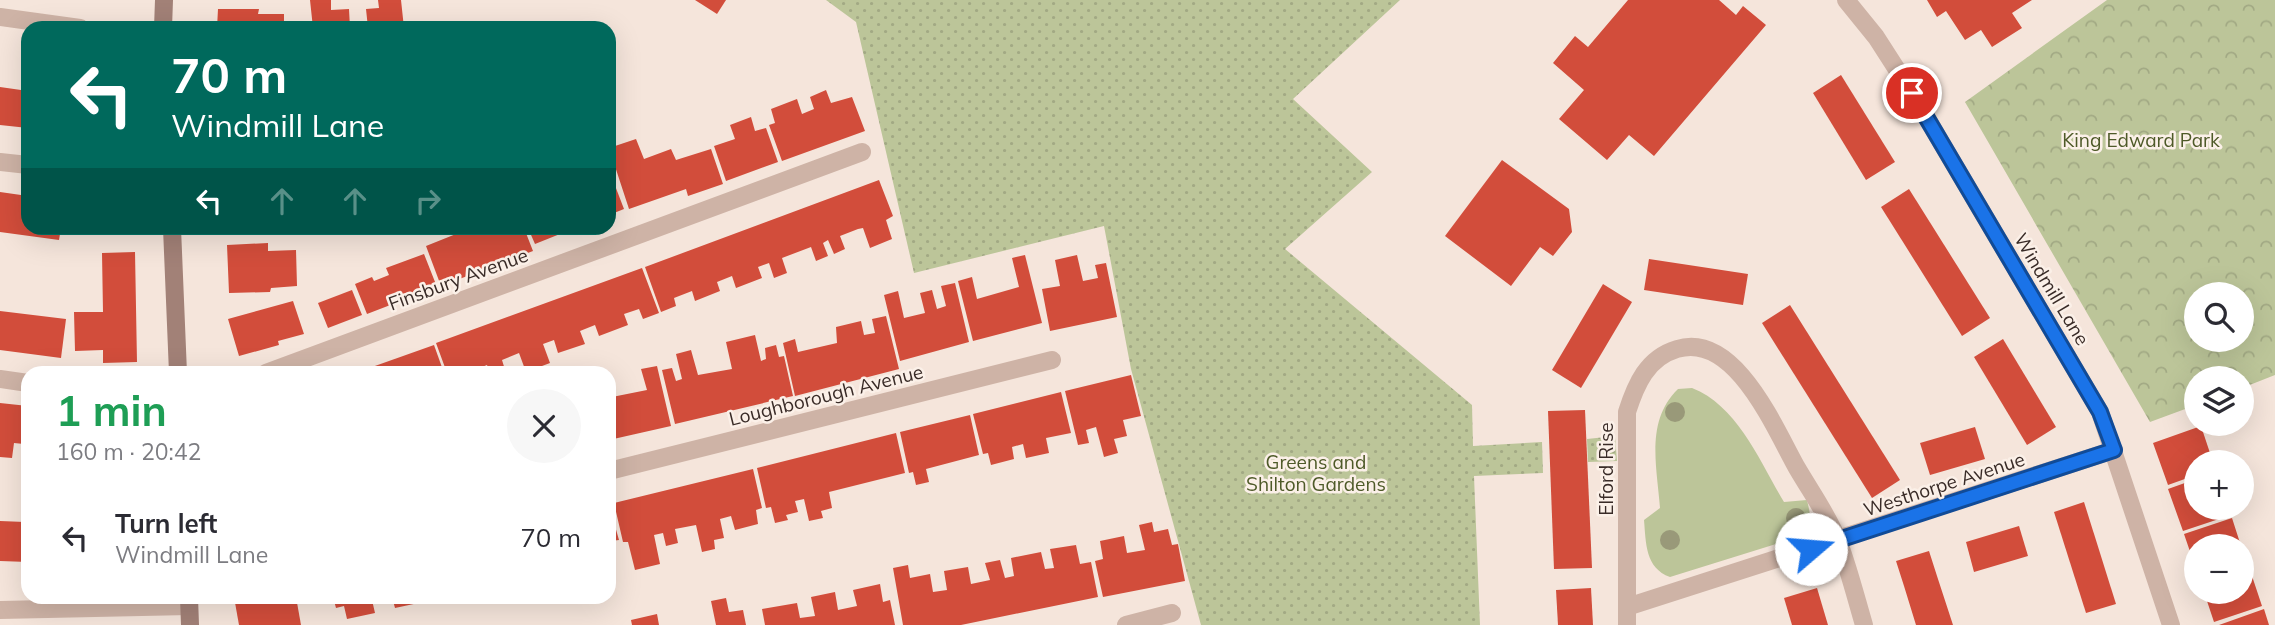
<!DOCTYPE html>
<meta charset="utf-8">
<style>
body{margin:0;font-family:Mulish,sans-serif;background:#f7f7f7;color:#2b2b33;height:100vh;display:flex;flex-direction:column;font-size:26px;white-space:nowrap}
*{box-sizing:border-box;margin:0}
p{font-size:23px;color:#7c7c81}
.icon{flex:none;width:38px;height:38px;fill:none;stroke:currentColor;stroke-width:2;stroke-linecap:round;stroke-linejoin:round}
.map{position:relative;flex:1;overflow:hidden}
.side{position:absolute;left:21px;top:366px;width:595px;height:238px;display:flex;flex-direction:column;background:#fff;border-radius:21px;box-shadow:0 7px 28px #0002}
.side>*{flex:none}
.hud{position:absolute;left:21px;top:21px;width:595px;height:214px;border-radius:21px;box-shadow:0 7px 28px #0002;background:#00695c;color:#fff;overflow:hidden}
.buttons{position:absolute;left:2184px;top:282px;display:grid;gap:14px}
.buttons a{display:grid;place-items:center;width:70px;height:70px;border-radius:50%;background:#fff;box-shadow:0 7px 28px #0002;font-size:35px}
.pin{position:absolute;display:grid;place-items:center;width:60px;height:60px;color:#fff;margin:-30px;border:4px solid #fff;border-radius:50%;box-shadow:0 2px 7px #0007}
.me{position:absolute;width:77px;margin:-38px;rotate:72deg;stroke-linejoin:round;filter:drop-shadow(0 0 5px #0008)}
.turn{display:flex;align-items:center;gap:24px;height:147px;padding:0 35px;font-size:32px}
.turn .icon{width:91px;height:91px;stroke-width:2.5}
.turn b{display:block;font-size:49px;line-height:60px}
.lanes{display:flex;align-items:center;height:66px;padding:0 35px;background:#0003;justify-content:center;gap:35px;direction:ltr}
.lanes .off{opacity:.35}
.round{display:grid;place-items:center;flex:none;width:74px;height:74px;border-radius:37px;background:#f7f7f7}
.head{display:flex;align-items:center;justify-content:space-between;height:119px;padding:0 35px}
h1{font-size:42px;font-weight:700;line-height:52px;color:#1e9e55}
ul{padding:0;list-style:none}
li{display:flex;align-items:center;gap:21px;height:105px;padding:0 35px}
li div{flex:1}
li b{display:block;font-size:26px}
li em{font-style:normal}
.map>svg:first-child{display:block}
.grass{fill:#bcc599}
.park{fill:url(#park-crowns);fill-rule:evenodd}
.garden{fill:url(#garden-dots)}
.building{fill:#d24d3b}
.lines{fill:none;stroke-linecap:round;stroke-linejoin:round}
.street{stroke:#ceb3a6;stroke-width:18}
.secondary{stroke:#a28177;stroke-width:18}
.tree{fill:#999979}
.route-casing{stroke:#114b97;stroke-width:18}
.route{stroke:#1a73e8;stroke-width:12}
.labels{text-anchor:middle;stroke-width:5;stroke-linejoin:round;paint-order:stroke}
.park-label{font-size:19px;fill:#4e5a28;stroke:#fbf0e8}
.street-label{font-size:19px;fill:#392b27;stroke:#fbf0e8}
</style>
<div class="map">
<svg width="2275" height="625" viewBox="0 0 2275 625">
<defs>
<pattern id="park-crowns" width="20" height="18" patternUnits="userSpaceOnUse" patternTransform="scale(1.75)"><rect width="20" height="18" fill="#bcc599"/><path d="M2 6a3 3 0 1 1 6 0M12 15a3 3 0 1 1 6 0" fill="none" stroke="#a2a984"/></pattern>
<pattern id="garden-dots" width="8" height="8" patternUnits="userSpaceOnUse" patternTransform="scale(1.75)"><rect width="8" height="8" fill="#bcc599"/><path d="M2 2h.1M6 6h.1" fill="none" stroke="#a2a984" stroke-width="1.8" stroke-linecap="round"/></pattern>
</defs>
<rect width="100%" height="100%" fill="#f5e5db"/>
<path class="grass" d="M1692,388C1738,406 1760,462 1784,502L1807,500C1813,526 1813,528 1789,540L1670,577C1645,568 1646,543 1644,520L1660,508C1657,467 1645,421 1678,389Z"/>
<path class="park" d="M2107,0H2275V375L2242,388V378H2196V405L2150,422L1965,102ZM2196,294H2242V340H2196Z"/>
<g class="garden">
<polygon points="826,0 1400,0 1293,99 1372,172 1285,249 1472,405 1473,446 1542,442 1543,473 1474,476 1480,625 1201,625 1131,369 1104,226 914,273 856,22"/>
<polygon points="1615,436 1617,461 1588,462 1587,439"/>
</g>
<g class="building">
<polygon points="310,0 331,0 331,10 349,9 350,28 313,28"/>
<polygon points="378,0 401,0 404,28 368,28 366,9 379,8"/>
<polygon points="695,0 726,0 717,14"/>
<polygon points="1628,0 1719,0 1736,15 1743,6 1766,25 1654,156 1629,135 1607,160 1559,119 1584,90 1553,63 1575,36 1588,47"/>
<polygon points="1927,0 2032,0 2012,13 2022,28 1992,47 1981,30 1965,40 1946,11 1937,17"/>
<polygon points="218,9 259,9 258,14 284,14 284,28 217,28"/>
<polygon points="1841,75 1895,162 1866,180 1813,93"/>
<polygon points="0,87 28,91 28,128 0,125"/>
<polygon points="826,90 831,103 852,97 865,131 782,161 769,125 775,123 771,109 797,99 802,114 814,109 810,97"/>
<polygon points="751,117 755,131 766,128 778,162 726,181 714,146 735,139 730,125"/>
<polygon points="636,139 644,159 671,149 676,160 711,149 723,184 688,196 686,189 629,209 609,148"/>
<polygon points="1502,160 1569,209 1572,232 1553,256 1540,247 1511,286 1445,236"/>
<polygon points="609,170 624,209 609,215"/>
<polygon points="879,180 893,216 886,220 892,239 870,248 863,228 858,229 840,236 845,249 834,254 828,240 823,243 828,256 816,261 811,247 782,258 787,273 774,278 769,263 758,267 762,278 736,288 732,276 717,282 720,291 695,301 692,291 674,298 676,306 661,312 645,267"/>
<polygon points="1909,189 1990,318 1962,336 1881,207"/>
<polygon points="0,192 28,196 28,228 61,228 59,240 0,232"/>
<polygon points="226,228 268,228 268,233 226,235"/>
<polygon points="459,228 524,228 533,251 441,286 426,246 461,232"/>
<polygon points="528,228 575,228 535,244"/>
<polygon points="268,243 268,251 296,250 297,286 271,288 270,292 229,293 227,245"/>
<polygon points="135,252 137,362 103,363 103,350 75,351 74,312 103,312 102,253"/>
<polygon points="424,254 437,287 367,314 355,284 372,277 374,281 389,275 386,268"/>
<polygon points="1025,255 1042,323 973,341 958,281 972,277 977,299 1019,287 1012,258"/>
<polygon points="1077,255 1083,281 1098,278 1095,265 1106,263 1117,317 1050,331 1042,289 1060,286 1055,260"/>
<polygon points="1649,259 1748,274 1743,305 1644,290"/>
<polygon points="642,268 659,313 643,319 639,309 624,314 628,325 599,336 595,325 580,331 585,344 558,353 554,340 543,344 550,363 526,372 519,353 502,360 506,373 490,373 487,365 477,369 478,373 447,373 436,343"/>
<polygon points="955,283 969,342 900,361 884,295 898,291 904,318 925,313 920,293 932,290 937,309 946,306 941,286"/>
<polygon points="1603,284 1632,302 1581,388 1552,370"/>
<polygon points="352,290 362,315 328,328 318,303"/>
<polygon points="293,301 304,334 278,341 279,345 239,356 228,319"/>
<polygon points="1790,305 1900,480 1872,498 1762,323"/>
<polygon points="0,311 66,319 61,358 0,350"/>
<polygon points="886,316 899,369 795,396 783,343 795,339 798,352 837,343 836,327 861,321 864,335 875,333 872,319"/>
<polygon points="755,335 761,361 766,359 765,348 776,345 779,357 784,356 793,396 675,424 662,370 672,368 676,381 682,379 676,354 691,350 698,375 732,369 726,342"/>
<polygon points="2003,339 2056,427 2027,445 1974,357"/>
<polygon points="434,345 444,373 359,373 358,372"/>
<polygon points="657,366 671,426 609,440 609,387 612,397 647,390 641,369"/>
<polygon points="1131,375 1141,416 1123,420 1127,436 1114,439 1118,453 1104,457 1096,427 1086,430 1089,443 1078,445 1065,391"/>
<polygon points="1061,392 1071,433 1046,438 1049,453 1026,458 1023,444 1012,447 1014,459 991,465 988,453 983,454 973,414"/>
<polygon points="0,403 28,406 28,474 21,473 24,444 14,443 12,458 0,457"/>
<polygon points="1585,410 1592,568 1554,569 1548,411"/>
<polygon points="970,415 979,455 926,469 929,482 916,485 913,472 909,473 900,432"/>
<polygon points="2201,426 2213,462 2196,462 2196,475 2168,485 2153,443"/>
<polygon points="1975,427 1985,459 1930,475 1920,443"/>
<polygon points="896,433 905,473 829,492 832,508 821,511 823,518 809,521 804,499 795,501 798,512 786,515 788,520 775,523 771,507 766,508 757,468"/>
<polygon points="753,469 762,508 756,510 758,524 735,530 731,516 720,519 724,538 714,540 715,549 702,552 696,525 675,529 678,543 666,546 663,533 654,535 660,564 635,570 628,542 623,542 614,503"/>
<polygon points="2196,479 2196,508 2228,508 2231,515 2183,531 2168,489"/>
<polygon points="2084,502 2116,604 2086,613 2054,512"/>
<polygon points="609,505 619,540 611,541 614,555 609,556"/>
<polygon points="25,506 28,506 28,562 0,561 0,521 25,522"/>
<polygon points="2232,518 2241,546 2196,546 2196,569 2184,534"/>
<polygon points="1152,522 1154,532 1168,529 1172,545 1178,544 1185,581 1103,597 1095,561 1103,559 1100,541 1124,536 1127,553 1145,550 1139,525"/>
<polygon points="2019,526 2028,556 1974,572 1966,542"/>
<polygon points="1076,545 1080,564 1091,562 1098,597 961,625 903,625 893,568 908,565 910,578 930,574 933,592 947,590 944,571 968,567 971,584 990,580 985,563 1000,560 1005,578 1014,576 1011,558 1041,552 1045,569 1054,568 1050,549"/>
<polygon points="1929,551 1937,576 1953,625 1916,625 1904,586 1896,561"/>
<polygon points="2248,564 2262,606 2214,622 2204,592 2242,592 2242,566"/>
<polygon points="880,584 883,602 890,600 895,625 765,625 762,609 797,603 800,618 815,616 811,597 835,592 838,610 857,606 853,590"/>
<polygon points="1591,588 1593,625 1558,625 1556,590"/>
<polygon points="1817,588 1828,625 1792,625 1784,598"/>
<polygon points="234,597 296,597 301,625 239,625"/>
<polygon points="333,597 380,597 380,598 372,600 375,613 347,619 344,606 336,608"/>
<polygon points="392,597 421,597 423,602 395,608"/>
<polygon points="726,598 729,612 743,610 746,625 716,625 711,601"/>
<polygon points="2264,609 2269,625 2219,625"/>
<polygon points="657,614 659,625 632,625 631,620"/>
</g>
<g class="lines">
<g class="street">
<polyline points="1846,0 1876,37 1912,93 2100,412 2171,625"/>
<polyline points="0,17 80,28"/>
<polyline points="0,162 28,165"/>
<polyline points="266,373 862,152"/>
<polyline points="0,379 28,383"/>
<polyline points="609,471 1052,360"/>
<polyline points="1627,607 2114,450"/>
<polyline points="0,610 189,606"/>
<polyline points="1126,625 1172,613"/>
<path d="M1627,625V412C1636,384 1647,358 1677,349C1735,331 1775,429 1797,468C1811,492 1829,517 1839,543C1849,570 1856,598 1864,625"/>
</g>
<g class="secondary">
<polyline points="163,28 164,0"/>
<polyline points="172,228 178,373"/>
<polyline points="189,597 190,625"/>
</g>
</g>
<g class="tree">
<circle cx="1675" cy="412" r="10"/>
<circle cx="1796" cy="518" r="10"/>
<circle cx="1670" cy="540" r="10"/>
</g>
<g class="lines">
<defs>
<polyline id="route" points="1811,549 2114,450 2100,412 1912,93"/>
</defs>
<use href="#route" class="route-casing"/>
<use href="#route" class="route"/>
</g>
<g class="labels">
<g class="park-label">
<text x="2141" y="147">King Edward Park</text>
<text x="1316" y="469">Greens and<tspan x="1316" dy="22">Shilton Gardens</tspan></text>
</g>
<g class="street-label">
<text transform="translate(458 279) rotate(-20)" y="7">Finsbury Avenue</text>
<text transform="translate(2052 289) rotate(59)" y="7">Windmill Lane</text>
<text transform="translate(826 395) rotate(-14)" y="7">Loughborough Avenue</text>
<text transform="translate(1606 469) rotate(-90)" y="7">Elford Rise</text>
<text transform="translate(1944 484) rotate(-18)" y="7">Westhorpe Avenue</text>
</g>
</g>
</svg>
<div class="buttons">
<a><svg class="icon" aria-label="search" viewBox="0 0 24 24"><circle cx="10" cy="10" r="6"/><path d="M15 15l6 6"/></svg></a>
<a><svg class="icon" aria-label="layers" viewBox="0 0 24 24"><path d="M12 4l9 5-9 5-9-5zM3 14l9 5 9-5"/></svg></a>
<a>+</a>
<a>−</a>
</div>
<div class="pin" style="left:1912px;top:93px;background:#d93025"><svg class="icon" aria-label="arrive" viewBox="0 0 24 24"><path d="M6 21V4h12l-3 4 3 4H6"/></svg></div>
<svg class="me" style="left:1811px;top:549px" viewBox="-20 -20 40 40"><circle r="19" fill="#fff"/><path d="M0-13L10 11 0 6-10 11z" fill="#1a73e8"/></svg>
<div class="hud">
<div class="turn"><svg class="icon" aria-label="left" viewBox="0 0 24 24"><path d="M17 20v-9H6M10 6l-5 5 5 5"/></svg><div><b>70 m</b>Windmill Lane</div></div>
<div class="lanes"><svg class="icon" aria-label="left" viewBox="0 0 24 24"><path d="M17 20v-9H6M10 6l-5 5 5 5"/></svg><svg class="icon off" aria-label="ahead" viewBox="0 0 24 24"><path d="M12 20V5M6 11l6-6 6 6"/></svg><svg class="icon off" aria-label="ahead" viewBox="0 0 24 24"><path d="M12 20V5M6 11l6-6 6 6"/></svg><svg class="icon off" aria-label="right" viewBox="0 0 24 24"><path d="M7 20v-9h11M14 6l5 5-5 5"/></svg></div>
</div>
<section class="side">
<div class="head"><div><h1>1 min</h1><p>160 m · 20:42</p></div><a class="round"><svg class="icon" aria-label="close" viewBox="0 0 24 24"><path d="M6 6l12 12M18 6L6 18"/></svg></a></div>
<ul>
<li><svg class="icon" aria-label="left" viewBox="0 0 24 24"><path d="M17 20v-9H6M10 6l-5 5 5 5"/></svg><div><b>Turn left</b><p>Windmill Lane</p></div><em>70 m</em></li>
</ul>
</section>
</div>
